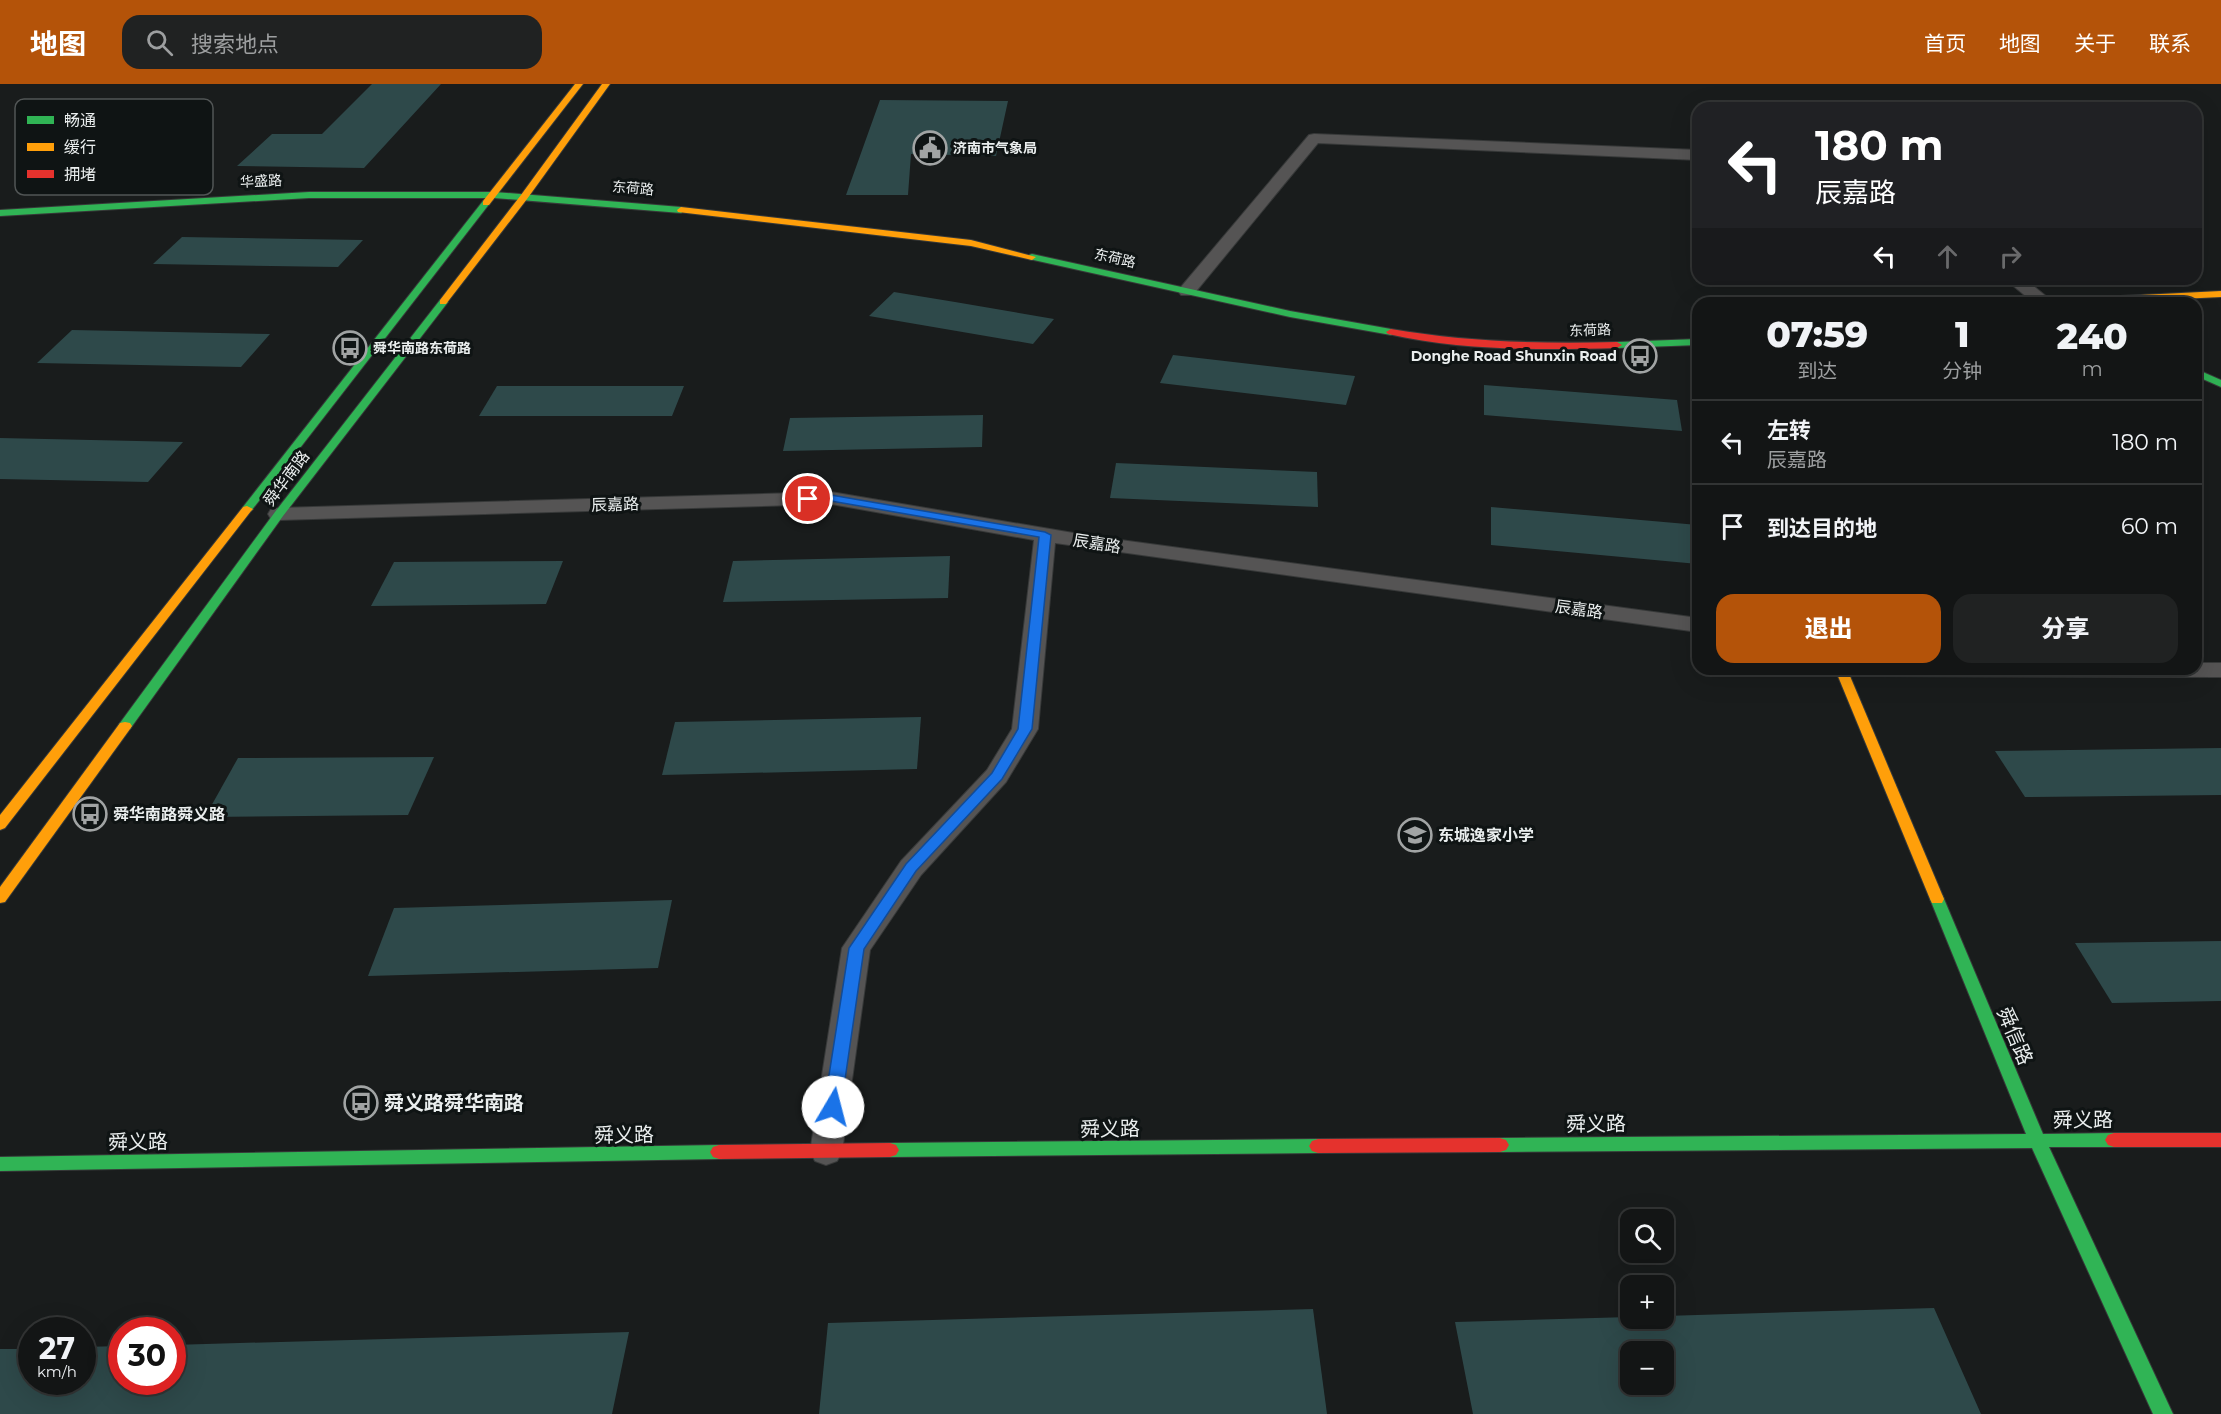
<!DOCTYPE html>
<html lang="zh">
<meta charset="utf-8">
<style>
body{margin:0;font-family:Montserrat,"Noto Sans SC",sans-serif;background:#202222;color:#f1f3f6;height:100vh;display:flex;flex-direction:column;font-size:22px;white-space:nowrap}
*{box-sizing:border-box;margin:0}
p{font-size:20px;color:#9d9fa0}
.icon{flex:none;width:33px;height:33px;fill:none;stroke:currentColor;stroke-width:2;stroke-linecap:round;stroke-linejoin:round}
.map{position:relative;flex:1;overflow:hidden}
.details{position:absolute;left:1692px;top:213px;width:510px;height:378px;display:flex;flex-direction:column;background:#131515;border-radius:18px;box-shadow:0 6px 24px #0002,0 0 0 2px #323434}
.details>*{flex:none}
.hud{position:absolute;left:1692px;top:18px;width:510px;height:183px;border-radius:18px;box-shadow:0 6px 24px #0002,0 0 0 2px #323434;background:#202124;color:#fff;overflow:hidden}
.controls{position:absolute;left:1620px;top:1125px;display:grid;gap:12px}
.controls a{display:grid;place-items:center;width:54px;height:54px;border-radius:12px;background:#131515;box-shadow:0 6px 24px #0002,0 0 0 2px #323434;font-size:30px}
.speed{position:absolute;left:18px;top:1233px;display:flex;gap:12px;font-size:30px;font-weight:700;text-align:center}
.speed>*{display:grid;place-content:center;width:78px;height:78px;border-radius:50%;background:#131515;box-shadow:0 6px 24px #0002,0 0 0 2px #323434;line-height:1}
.speed small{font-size:15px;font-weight:400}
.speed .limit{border:9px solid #d22;background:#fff;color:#111}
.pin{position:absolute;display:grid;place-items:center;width:51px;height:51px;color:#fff;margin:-26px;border:3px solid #fff;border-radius:50%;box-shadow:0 2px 6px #0007}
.me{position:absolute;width:66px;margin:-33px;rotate:8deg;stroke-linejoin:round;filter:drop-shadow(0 0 4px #0008)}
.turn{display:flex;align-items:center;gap:21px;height:126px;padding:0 24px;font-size:27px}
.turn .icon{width:78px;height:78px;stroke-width:2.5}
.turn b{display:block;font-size:42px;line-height:51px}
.lanes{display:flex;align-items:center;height:57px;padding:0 24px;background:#0003;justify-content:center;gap:30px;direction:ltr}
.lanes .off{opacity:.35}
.eta{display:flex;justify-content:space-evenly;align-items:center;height:102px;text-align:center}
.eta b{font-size:36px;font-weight:800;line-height:42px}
.action{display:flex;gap:12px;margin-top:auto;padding:12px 24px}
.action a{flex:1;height:69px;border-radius:18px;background:#b45309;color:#fff;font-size:24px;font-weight:800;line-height:69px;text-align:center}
.action a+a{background:#202222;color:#f1f3f6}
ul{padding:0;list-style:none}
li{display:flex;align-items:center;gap:18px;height:84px;padding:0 24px;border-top:2px solid #323434}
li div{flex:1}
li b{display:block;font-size:22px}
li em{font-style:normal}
header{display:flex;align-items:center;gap:36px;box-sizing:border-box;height:84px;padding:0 30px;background:#b45309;color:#fff}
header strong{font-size:28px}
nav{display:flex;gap:33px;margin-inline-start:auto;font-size:21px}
.search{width:420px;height:54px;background:#202222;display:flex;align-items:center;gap:15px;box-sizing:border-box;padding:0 21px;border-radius:18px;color:#9d9fa0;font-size:22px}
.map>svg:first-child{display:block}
.building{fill:#2e494a;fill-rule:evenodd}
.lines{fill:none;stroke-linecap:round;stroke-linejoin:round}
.street-casing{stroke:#373939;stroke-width:2}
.fast-casing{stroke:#373939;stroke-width:2}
.slow-casing{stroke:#373939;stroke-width:2}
.jam-casing{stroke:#373939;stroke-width:2}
.street{fill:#555454;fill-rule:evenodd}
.fast{fill:#30b455;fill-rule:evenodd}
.slow{fill:#ff9f0a;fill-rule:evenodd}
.jam{fill:#e5322d;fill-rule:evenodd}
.route{fill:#1a73e8;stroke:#114b97;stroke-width:1.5}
.labels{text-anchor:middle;stroke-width:6;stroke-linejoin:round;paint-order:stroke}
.far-poi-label{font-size:14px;font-weight:bold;fill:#eaeeee;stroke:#0f1414;text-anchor:start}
.far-street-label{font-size:14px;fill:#eaeeee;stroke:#0f1414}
.street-label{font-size:16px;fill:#eaeeee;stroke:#0f1414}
.poi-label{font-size:16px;font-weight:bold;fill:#eaeeee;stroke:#0f1414;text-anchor:start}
.near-street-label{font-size:20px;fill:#eaeeee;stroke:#0f1414}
.near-poi-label{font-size:20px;font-weight:bold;fill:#eaeeee;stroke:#0f1414;text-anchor:start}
.key{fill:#0f1414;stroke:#515555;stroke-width:1.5}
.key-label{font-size:16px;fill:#eaeeee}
</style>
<header>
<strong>地图</strong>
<div class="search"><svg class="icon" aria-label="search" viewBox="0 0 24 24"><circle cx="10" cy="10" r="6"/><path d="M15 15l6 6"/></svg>搜索地点</div>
<nav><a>首页</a><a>地图</a><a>关于</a><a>联系</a></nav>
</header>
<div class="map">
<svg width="2221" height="1330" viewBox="0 0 2221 1330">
<rect width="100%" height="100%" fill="#191c1c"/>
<g class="building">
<polygon points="372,0 441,0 364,84 237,82 272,50 322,50"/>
<polygon points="880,16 1008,17 996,72 911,70 908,111 846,111"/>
<polygon points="182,153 363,156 338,183 153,180"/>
<polygon points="894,208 955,218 1054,235 1033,260 869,232"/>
<polygon points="72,246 270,250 241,283 37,279"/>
<polygon points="1173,271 1355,292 1346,321 1160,299"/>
<polygon points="1484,301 1677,316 1682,347 1484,331"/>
<polygon points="497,302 684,302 672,332 479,332"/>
<polygon points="983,331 982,363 783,367 790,334"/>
<polygon points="0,354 183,358 148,398 0,395"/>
<polygon points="1116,379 1317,388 1318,423 1110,414"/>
<polygon points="1491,423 1698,441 1698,480 1491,461"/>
<polygon points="950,472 948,514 723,518 733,477"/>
<polygon points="563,477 546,520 371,522 394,478"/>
<polygon points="921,633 917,685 662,691 675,638"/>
<polygon points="2221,664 2221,711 2025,713 1995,667"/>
<polygon points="434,673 408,731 205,733 238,674"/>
<polygon points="672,816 658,884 368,892 394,824"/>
<polygon points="2221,857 2221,917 2112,919 2075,859"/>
<path d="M1934,1224L1981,1330H1473L1455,1238L1630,1233V1234H1664V1232ZM1630,1268H1664V1300H1630Z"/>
<polygon points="1313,1225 1327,1330 819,1330 828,1239"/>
<polygon points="629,1248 612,1330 0,1330 0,1265 32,1265 32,1298 82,1298 82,1263 122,1262 122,1298 172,1298 172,1261"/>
</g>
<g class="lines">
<defs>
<g id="street">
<polygon points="1314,50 1698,66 1698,76 1318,59 1193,211 1181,211 1178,207 1181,203 1309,51"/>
<polygon points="2005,195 2025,195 2053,218 2034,219"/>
<polygon points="831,408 1091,452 1698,534 1698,548 1055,459 1038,645 1006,698 921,791 870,866 842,1068 837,1077 826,1081 815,1077 810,1068 842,864 901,777 987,686 1012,645 1034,456 831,420 279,436 271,435 268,430 271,425 279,424"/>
<polygon points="2196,579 2221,579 2221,593 1875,592 1866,590 1863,585 2196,585"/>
</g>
<g id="fast">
<polygon points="309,108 494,108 681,123 685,126 681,129 494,114 309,114 0,132 0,126"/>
<polygon points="483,117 490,119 251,427 243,427 243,423"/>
<polygon points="1032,170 1290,227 1391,245 1396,248 1391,251 1290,233 1029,175 1029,171"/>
<polygon points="440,216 448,218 283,432 130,645 120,645 118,642 120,639 275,428"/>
<polygon points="1698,255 1698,261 1617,264 1612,261 1617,258"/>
<polygon points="2196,285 2221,296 2221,303 2196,292"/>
<polygon points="1937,810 1942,811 1944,815 2043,1050 2114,1049 2120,1051 2123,1056 2120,1061 2114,1063 2049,1063 2173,1330 2153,1330 2032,1064 1500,1068 1494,1066 1491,1061 1494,1056 1500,1054 2026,1050 1930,815 1932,811"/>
<polygon points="1318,1055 1324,1057 1327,1062 1324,1067 1318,1069 890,1073 884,1071 881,1066 884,1061 890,1059"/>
<polygon points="719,1061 725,1063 728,1068 725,1073 719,1075 0,1087 0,1073"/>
</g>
<g id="slow">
<polygon points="575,0 583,0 489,121 483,121 483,117"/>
<polygon points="602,0 610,0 527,115 446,220 440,220 440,216 521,111"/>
<polygon points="681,123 971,156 1036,173 1032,176 971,162 678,128 677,126"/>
<polygon points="2221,207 2221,213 2097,219 2035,219 2040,216"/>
<polygon points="247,422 253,425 251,427 5,744 0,746 0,731 243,423"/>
<polygon points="1835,585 1847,585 1944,815 1942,819 1932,819 1930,815"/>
<polygon points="125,638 130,639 132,642 130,645 5,818 0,819 0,803 120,639"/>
</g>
<g id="jam">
<path d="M1391,245C1466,258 1541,260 1617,258L1622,261L1617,264C1541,266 1462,267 1388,250L1386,248Z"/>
<polygon points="2114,1049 2221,1049 2221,1063 2114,1063 2108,1061 2105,1056 2108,1051"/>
<polygon points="1500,1054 1506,1056 1509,1061 1506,1066 1500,1068 1318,1069 1312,1067 1309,1062 1312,1057 1318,1055"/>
<polygon points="890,1059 896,1061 899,1066 896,1071 890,1073 719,1075 713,1073 710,1068 713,1063 719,1061"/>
</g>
</defs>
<use href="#street" class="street-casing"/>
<use href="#fast" class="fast-casing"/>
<use href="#slow" class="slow-casing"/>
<use href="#jam" class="jam-casing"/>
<use href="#street" class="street"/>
<use href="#fast" class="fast"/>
<use href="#slow" class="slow"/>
<use href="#jam" class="jam"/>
</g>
<polygon class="route" points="831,411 1045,448 1051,451 1032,645 1002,695 916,787 864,865 841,1023 839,1027 833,1029 827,1027 824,1023 849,864 906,780 992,689 1018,645 1039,453 831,417 808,418 803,415 808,411"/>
<defs>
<symbol id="civic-ring" viewBox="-11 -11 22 22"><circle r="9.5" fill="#0f1414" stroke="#a1a4a4" stroke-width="1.5"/><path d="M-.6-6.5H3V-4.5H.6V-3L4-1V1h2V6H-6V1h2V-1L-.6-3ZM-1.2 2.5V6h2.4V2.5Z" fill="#a1a4a4"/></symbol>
<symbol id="bus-ring" viewBox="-11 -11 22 22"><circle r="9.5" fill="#0f1414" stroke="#a1a4a4" stroke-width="1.5"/><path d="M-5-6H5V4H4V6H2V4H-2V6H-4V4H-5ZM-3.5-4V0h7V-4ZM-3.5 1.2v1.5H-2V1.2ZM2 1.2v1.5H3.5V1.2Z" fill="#a1a4a4"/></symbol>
<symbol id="school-ring" viewBox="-11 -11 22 22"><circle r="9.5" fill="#0f1414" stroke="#a1a4a4" stroke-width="1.5"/><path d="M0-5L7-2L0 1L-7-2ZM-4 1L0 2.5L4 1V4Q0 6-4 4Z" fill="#a1a4a4"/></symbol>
</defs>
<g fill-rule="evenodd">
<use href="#civic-ring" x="911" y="45" width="38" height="38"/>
<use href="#bus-ring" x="331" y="245" width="38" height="38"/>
<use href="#bus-ring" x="1621" y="253" width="38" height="38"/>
<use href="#bus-ring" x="71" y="711" width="38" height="38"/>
<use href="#school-ring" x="1396" y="732" width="38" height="38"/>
<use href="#bus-ring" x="342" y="1000" width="38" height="38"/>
</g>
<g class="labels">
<g class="far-poi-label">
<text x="953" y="69">济南市气象局</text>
<text x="373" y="269">舜华南路东荷路</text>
<text x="1617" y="277" text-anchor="end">Donghe Road Shunxin Road</text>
</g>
<g class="far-street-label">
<text transform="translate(261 97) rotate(-3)" y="5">华盛路</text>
<text transform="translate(633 104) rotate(5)" y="5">东荷路</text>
<text transform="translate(1115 174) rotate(13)" y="5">东荷路</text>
<text transform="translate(1590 246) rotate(-2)" y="5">东荷路</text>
</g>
<g class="street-label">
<text transform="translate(286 394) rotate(-53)" y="6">舜华南路</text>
<text transform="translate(615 420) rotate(-2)" y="6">辰嘉路</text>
<text transform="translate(1097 459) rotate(9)" y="6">辰嘉路</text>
<text transform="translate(1579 525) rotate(8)" y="6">辰嘉路</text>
</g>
<g class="poi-label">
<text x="113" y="736">舜华南路舜义路</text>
<text x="1438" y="757">东城逸家小学</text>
</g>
<g class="near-street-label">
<text transform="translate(2015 952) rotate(67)" y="7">舜信路</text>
<text x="2083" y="1043">舜义路</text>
<text transform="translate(1596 1040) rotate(-1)" y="7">舜义路</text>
<text transform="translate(1110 1045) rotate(-1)" y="7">舜义路</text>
<text transform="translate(624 1051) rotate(-1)" y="7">舜义路</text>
<text transform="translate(138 1058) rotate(-1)" y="7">舜义路</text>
</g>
<g class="near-poi-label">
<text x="384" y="1026">舜义路舜华南路</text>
</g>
</g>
<rect x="15" y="15" width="198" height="96" rx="9" class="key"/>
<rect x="27" y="32" width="27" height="8" fill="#30b455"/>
<rect x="27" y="59" width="27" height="8" fill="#ff9f0a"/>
<rect x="27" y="86" width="27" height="8" fill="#e5322d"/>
<g class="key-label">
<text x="64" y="42">畅通</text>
<text x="64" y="69">缓行</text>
<text x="64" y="96">拥堵</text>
</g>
</svg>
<div class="controls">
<a><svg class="icon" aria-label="search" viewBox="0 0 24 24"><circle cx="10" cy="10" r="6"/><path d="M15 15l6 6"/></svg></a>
<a>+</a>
<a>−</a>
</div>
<div class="speed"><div>27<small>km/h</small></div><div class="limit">30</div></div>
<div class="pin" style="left:808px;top:415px;background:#d93025"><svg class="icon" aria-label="arrive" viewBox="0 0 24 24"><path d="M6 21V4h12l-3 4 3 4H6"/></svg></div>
<svg class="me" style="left:833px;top:1023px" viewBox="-20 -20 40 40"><circle r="19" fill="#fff"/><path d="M0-13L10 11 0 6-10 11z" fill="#1a73e8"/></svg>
<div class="hud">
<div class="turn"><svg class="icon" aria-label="left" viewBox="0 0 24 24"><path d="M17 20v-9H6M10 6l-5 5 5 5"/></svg><div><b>180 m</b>辰嘉路</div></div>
<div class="lanes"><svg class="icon" aria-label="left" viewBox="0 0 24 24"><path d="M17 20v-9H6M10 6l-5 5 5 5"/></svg><svg class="icon off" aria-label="ahead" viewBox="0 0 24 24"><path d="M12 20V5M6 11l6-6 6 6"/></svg><svg class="icon off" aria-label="right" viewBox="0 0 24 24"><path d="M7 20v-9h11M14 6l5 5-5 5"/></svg></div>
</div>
<section class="details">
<div class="eta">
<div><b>07:59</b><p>到达</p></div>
<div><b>1</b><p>分钟</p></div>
<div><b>240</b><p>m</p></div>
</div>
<ul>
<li><svg class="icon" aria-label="left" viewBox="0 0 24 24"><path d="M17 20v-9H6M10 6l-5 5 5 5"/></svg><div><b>左转</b><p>辰嘉路</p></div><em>180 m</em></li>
<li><svg class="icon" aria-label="arrive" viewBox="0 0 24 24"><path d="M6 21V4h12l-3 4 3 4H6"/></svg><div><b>到达目的地</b></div><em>60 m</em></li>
</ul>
<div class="action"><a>退出</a><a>分享</a></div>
</section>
</div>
